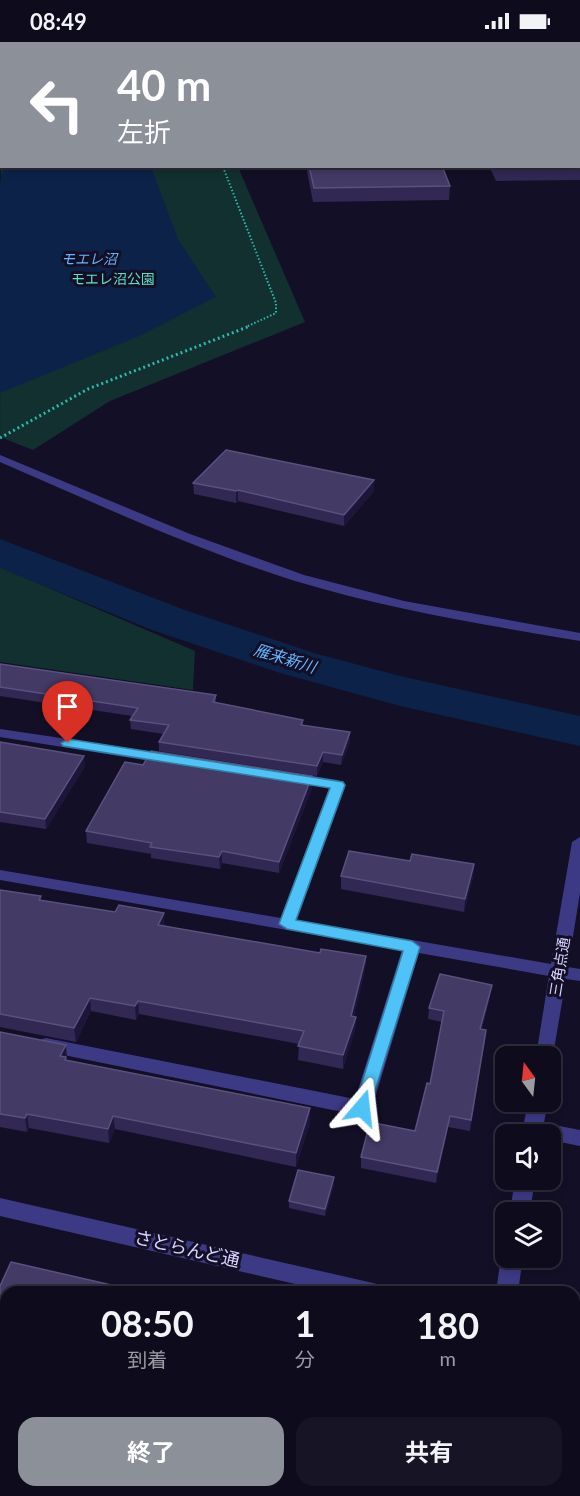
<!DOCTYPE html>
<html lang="ja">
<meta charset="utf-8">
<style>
body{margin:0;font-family:Lato,"Noto Sans JP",sans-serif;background:#171425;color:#f1f3f6;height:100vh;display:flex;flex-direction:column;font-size:22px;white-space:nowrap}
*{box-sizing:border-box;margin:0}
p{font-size:20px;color:#9b9ba3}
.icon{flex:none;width:33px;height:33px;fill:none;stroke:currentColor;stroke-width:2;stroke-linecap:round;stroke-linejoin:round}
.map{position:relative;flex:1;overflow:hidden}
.panel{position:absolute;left:0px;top:1244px;width:580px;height:212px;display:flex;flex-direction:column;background:#0e0b1c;border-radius:18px 18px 0 0;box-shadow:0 3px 9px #0003,0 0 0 2px #2e2b3b}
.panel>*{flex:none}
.guide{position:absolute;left:0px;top:0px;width:580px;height:126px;box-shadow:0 3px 9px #0003,0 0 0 2px #2e2b3b;background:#8c9099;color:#fff;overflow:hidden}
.needle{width:39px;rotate:345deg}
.controls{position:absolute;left:495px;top:1004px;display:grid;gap:12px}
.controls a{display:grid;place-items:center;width:66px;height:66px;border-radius:12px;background:#0e0b1c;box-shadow:0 3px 9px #0003,0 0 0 2px #2e2b3b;font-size:30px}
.pin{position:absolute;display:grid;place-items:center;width:51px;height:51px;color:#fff;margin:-62px -26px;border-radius:50% 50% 50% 0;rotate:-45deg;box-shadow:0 0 6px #0007}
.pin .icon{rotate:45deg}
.me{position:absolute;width:66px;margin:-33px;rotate:17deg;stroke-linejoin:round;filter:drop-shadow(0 0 4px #0008)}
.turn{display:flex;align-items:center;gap:21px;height:126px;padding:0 18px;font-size:27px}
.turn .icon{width:78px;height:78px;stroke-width:2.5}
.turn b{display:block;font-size:42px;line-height:51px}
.eta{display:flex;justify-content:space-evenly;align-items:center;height:102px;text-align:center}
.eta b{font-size:36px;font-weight:700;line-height:42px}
.cta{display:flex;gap:12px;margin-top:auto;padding:12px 18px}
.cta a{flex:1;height:69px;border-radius:18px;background:#8c9099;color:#fff;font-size:24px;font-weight:700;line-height:69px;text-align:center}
.cta a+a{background:#171425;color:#f1f3f6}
.status{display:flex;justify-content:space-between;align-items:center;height:42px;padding:0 30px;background:#0e0b1c;direction:ltr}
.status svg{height:16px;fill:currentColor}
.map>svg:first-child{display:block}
.green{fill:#12302f}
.water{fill:#0c2248}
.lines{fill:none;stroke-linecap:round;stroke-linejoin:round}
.river{fill:#0c2248;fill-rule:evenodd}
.path-far2{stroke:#2fb8b0;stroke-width:1.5;stroke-dasharray:1.5 2;stroke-linecap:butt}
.path-far1{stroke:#2fb8b0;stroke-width:2;stroke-dasharray:1.5 2;stroke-linecap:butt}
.path{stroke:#2fb8b0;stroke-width:3;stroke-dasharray:2 3;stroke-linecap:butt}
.minor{fill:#3d3a85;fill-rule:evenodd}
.wall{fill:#312854}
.shaded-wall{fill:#1d163a}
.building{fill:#433a66;stroke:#5a527e;stroke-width:1.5}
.route{fill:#4fc3f7;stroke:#337fa1;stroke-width:1.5}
.labels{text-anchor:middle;stroke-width:6;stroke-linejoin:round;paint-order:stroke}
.far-water-label{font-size:14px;font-style:italic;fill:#62b6ff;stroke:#130f26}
.far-park-label{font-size:14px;fill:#5fe0c0;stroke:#130f26}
.street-label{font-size:15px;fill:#d9d4ff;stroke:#130f26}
.water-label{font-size:16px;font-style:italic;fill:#62b6ff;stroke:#130f26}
.near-street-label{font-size:18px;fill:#d9d4ff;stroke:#130f26}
</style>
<div class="status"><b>08:49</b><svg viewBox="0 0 49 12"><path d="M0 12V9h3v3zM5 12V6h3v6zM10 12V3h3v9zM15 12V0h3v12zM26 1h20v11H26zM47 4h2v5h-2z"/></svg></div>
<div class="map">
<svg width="580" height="1454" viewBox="0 0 580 1454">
<rect width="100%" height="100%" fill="#130f26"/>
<g class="green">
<polygon points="63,0 580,0 580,21 579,2 61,2"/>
<polygon points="1,58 2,124 238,125 305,280 110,359 33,408 0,395"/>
<polygon points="0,525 195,609 193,648 0,620"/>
</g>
<polygon class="water" points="4,125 151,125 178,197 216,255 137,295 0,351 0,141"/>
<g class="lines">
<polygon class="river" points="0,497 185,568 314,611 400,634 580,674 580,704 400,664 280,631 152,588 0,526"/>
<g class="path-far2">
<polyline points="335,2 338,0"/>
<polyline points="0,67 2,65"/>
<polyline points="223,124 224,127"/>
</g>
<polyline class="path-far1" points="223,125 276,261 276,271 246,285"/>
<polyline class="path" points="0,396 88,347 250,284"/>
<g class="minor">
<path d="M0,413L190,492L304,533L404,559L580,591V599C485,583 388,567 295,539C194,507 97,462 0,420Z"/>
<polygon points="0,687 169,712 176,717 169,722 0,695"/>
<polygon points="293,731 338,738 346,743 297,878 551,922 572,800 580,795 580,851 568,925 580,927 580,939 566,937 552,1019 550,1014 536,1014 549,934 419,911 372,1066 369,1071 362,1074 39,1008 37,1003 39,998 46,996 355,1057 402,908 0,838 0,828 281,876 329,746 288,739 285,736 288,733"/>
<polygon points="528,1059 548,1059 544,1081 580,1088 580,1104 550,1098 550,1092 522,1092"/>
<polygon points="515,1137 535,1137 530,1170 510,1170"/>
<polygon points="0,1156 373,1241 381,1243 384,1250 330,1250 0,1174"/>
<polygon points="506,1208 506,1215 523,1215 518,1250 496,1250 501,1215"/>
<polygon points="574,1292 580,1293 580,1313 574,1312"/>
<polygon points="460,1449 484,1449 483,1454 459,1454"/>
</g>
</g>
<g class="wall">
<polygon points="579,102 580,102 580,138 496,139 489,124 579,124"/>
<polygon points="306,124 442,124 450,144 449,158 313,160"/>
<polygon points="193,441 374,449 344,484 238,459 236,461 194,452"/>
<polygon points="0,622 216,653 216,661 303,678 303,683 350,690 350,700 341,723 323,720 317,734 159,709 159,700 163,692 131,687 130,678 132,674 0,654"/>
<polygon points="0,700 85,724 46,787 0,780"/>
<polygon points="143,723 312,746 279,831 222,821 220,827 151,816 151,812 87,801 86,789"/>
<polygon points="410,819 474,822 473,835 464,870 341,847 341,834"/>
<polygon points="0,848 41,854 41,858 165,884 320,911 366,914 365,927 354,974 356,975 355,988 343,1027 298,1018 299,1002 139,972 136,978 91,969 76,1000 0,985"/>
<polygon points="490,954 482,987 485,999 470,1089 448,1085 436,1141 361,1126 361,1115 415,1089 430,1042 442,980 428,977 429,966"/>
<polygon points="0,990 67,1017 67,1018 310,1066 310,1080 296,1125 115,1087 109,1101 29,1086 27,1090 0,1085"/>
<polygon points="334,1135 334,1143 325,1174 289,1166 289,1159"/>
<polygon points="0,1244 6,1250 6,1288 0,1287"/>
<polygon points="574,1327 580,1329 580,1410 574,1408"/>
<polygon points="178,1449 199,1449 197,1454"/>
</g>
<g class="shaded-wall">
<polygon points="374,438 374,449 344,484 344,473"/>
<polygon points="238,448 238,459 236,461 236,449"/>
<polygon points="350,690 350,700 341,723 342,713"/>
<polygon points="323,710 323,720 317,734 317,724"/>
<polygon points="84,714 85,724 46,787 45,777"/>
<polygon points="312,734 312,746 279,831 279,820"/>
<polygon points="222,809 222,821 220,827 219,815"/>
<polygon points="474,822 473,835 464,870 465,857"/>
<polygon points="164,871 165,884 158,883"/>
<polygon points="366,914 365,927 351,987 351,974"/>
<polygon points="492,943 490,954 479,998 480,987"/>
<polygon points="90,956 91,969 76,1000 74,986"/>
<polygon points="138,959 139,972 136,978 135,964"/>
<polygon points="356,975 355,988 343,1027 343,1013"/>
<polygon points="486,988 485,999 470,1089 471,1078"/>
<polygon points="66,1003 67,1017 68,1029 60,1014"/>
<polygon points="310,1066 310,1080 296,1125 296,1111"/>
<polygon points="27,1072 29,1086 27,1090 25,1076"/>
<polygon points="113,1074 115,1087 109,1101 108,1087"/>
<polygon points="450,1074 448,1085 436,1141 437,1130"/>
<polygon points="334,1135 334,1143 325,1174 325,1167"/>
<polygon points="6,1372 6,1391 0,1405 0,1385"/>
</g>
<g class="building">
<rect x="579" y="102" width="1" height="22"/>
<polygon points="309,124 442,124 450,144 314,146"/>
<polygon points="226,408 374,438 344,473 238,448 236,449 193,441"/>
<polygon points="0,622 216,653 213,660 303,678 301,683 350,690 342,713 323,710 317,724 159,700 169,683 130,678 138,666 0,645"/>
<polygon points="0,700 84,714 45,777 0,770"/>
<polygon points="151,709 312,734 279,820 222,809 219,815 150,805 152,801 86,789 125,720 143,723"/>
<polygon points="349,809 410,819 412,812 474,822 465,857 341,834"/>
<polygon points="0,848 41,854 39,858 115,870 119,863 164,871 158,883 320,911 321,907 366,914 351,974 356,975 343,1013 298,1004 304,989 138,959 135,964 90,956 74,986 0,972"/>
<polygon points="440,932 492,943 480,987 486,988 471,1078 450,1074 437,1130 361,1115 370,1080 415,1089 427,1041 430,1042 444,969 429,966"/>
<polygon points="0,990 66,1003 60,1014 66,1015 65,1018 310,1066 296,1111 113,1074 108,1087 27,1072 25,1076 0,1072"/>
<polygon points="298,1128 334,1135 325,1167 289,1159"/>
<polygon points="11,1220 142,1250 6,1250 6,1275 0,1274 0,1244"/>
<polygon points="574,1327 580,1329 580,1392 574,1390"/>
<polygon points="0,1349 6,1351 6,1372 0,1385"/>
<polygon points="251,1449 340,1449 339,1454 250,1454"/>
</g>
<polygon class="route" points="68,697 343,740 345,743 296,878 412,899 420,905 368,1071 356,1071 354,1066 403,909 287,887 279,882 330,746 63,704 61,701"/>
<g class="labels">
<g class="far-water-label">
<text x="89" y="222">モエレ沼</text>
</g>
<g class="far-park-label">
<text x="113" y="242">モエレ沼公園</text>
</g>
<g class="street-label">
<text transform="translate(560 925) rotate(-81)" y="5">三角点通</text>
</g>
<g class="water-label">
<text transform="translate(285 616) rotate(17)" y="6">雁来新川</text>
</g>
<g class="near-street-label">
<text transform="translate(187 1207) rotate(13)" y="6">さとらんど通</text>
</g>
</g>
</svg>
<div class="controls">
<a><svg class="needle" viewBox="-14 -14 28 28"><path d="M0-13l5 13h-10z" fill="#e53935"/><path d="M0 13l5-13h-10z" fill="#9b9ba3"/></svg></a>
<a><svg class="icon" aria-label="sound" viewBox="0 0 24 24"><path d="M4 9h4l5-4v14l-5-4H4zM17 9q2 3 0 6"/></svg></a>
<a><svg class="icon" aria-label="layers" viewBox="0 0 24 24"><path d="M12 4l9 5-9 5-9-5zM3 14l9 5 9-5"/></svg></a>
</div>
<div class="pin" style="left:68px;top:701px;background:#d93025"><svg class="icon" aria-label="arrive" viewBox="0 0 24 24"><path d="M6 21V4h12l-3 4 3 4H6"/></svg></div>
<svg class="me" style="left:362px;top:1066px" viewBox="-20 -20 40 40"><path d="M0-17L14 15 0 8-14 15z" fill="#4fc3f7" stroke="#fff" stroke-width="4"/></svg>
<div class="guide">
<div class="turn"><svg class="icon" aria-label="left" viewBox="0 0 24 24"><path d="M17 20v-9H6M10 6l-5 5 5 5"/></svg><div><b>40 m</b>左折</div></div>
</div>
<section class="panel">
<div class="eta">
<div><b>08:50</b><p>到着</p></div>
<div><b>1</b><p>分</p></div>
<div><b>180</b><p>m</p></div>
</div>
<div class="cta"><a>終了</a><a>共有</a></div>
</section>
</div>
